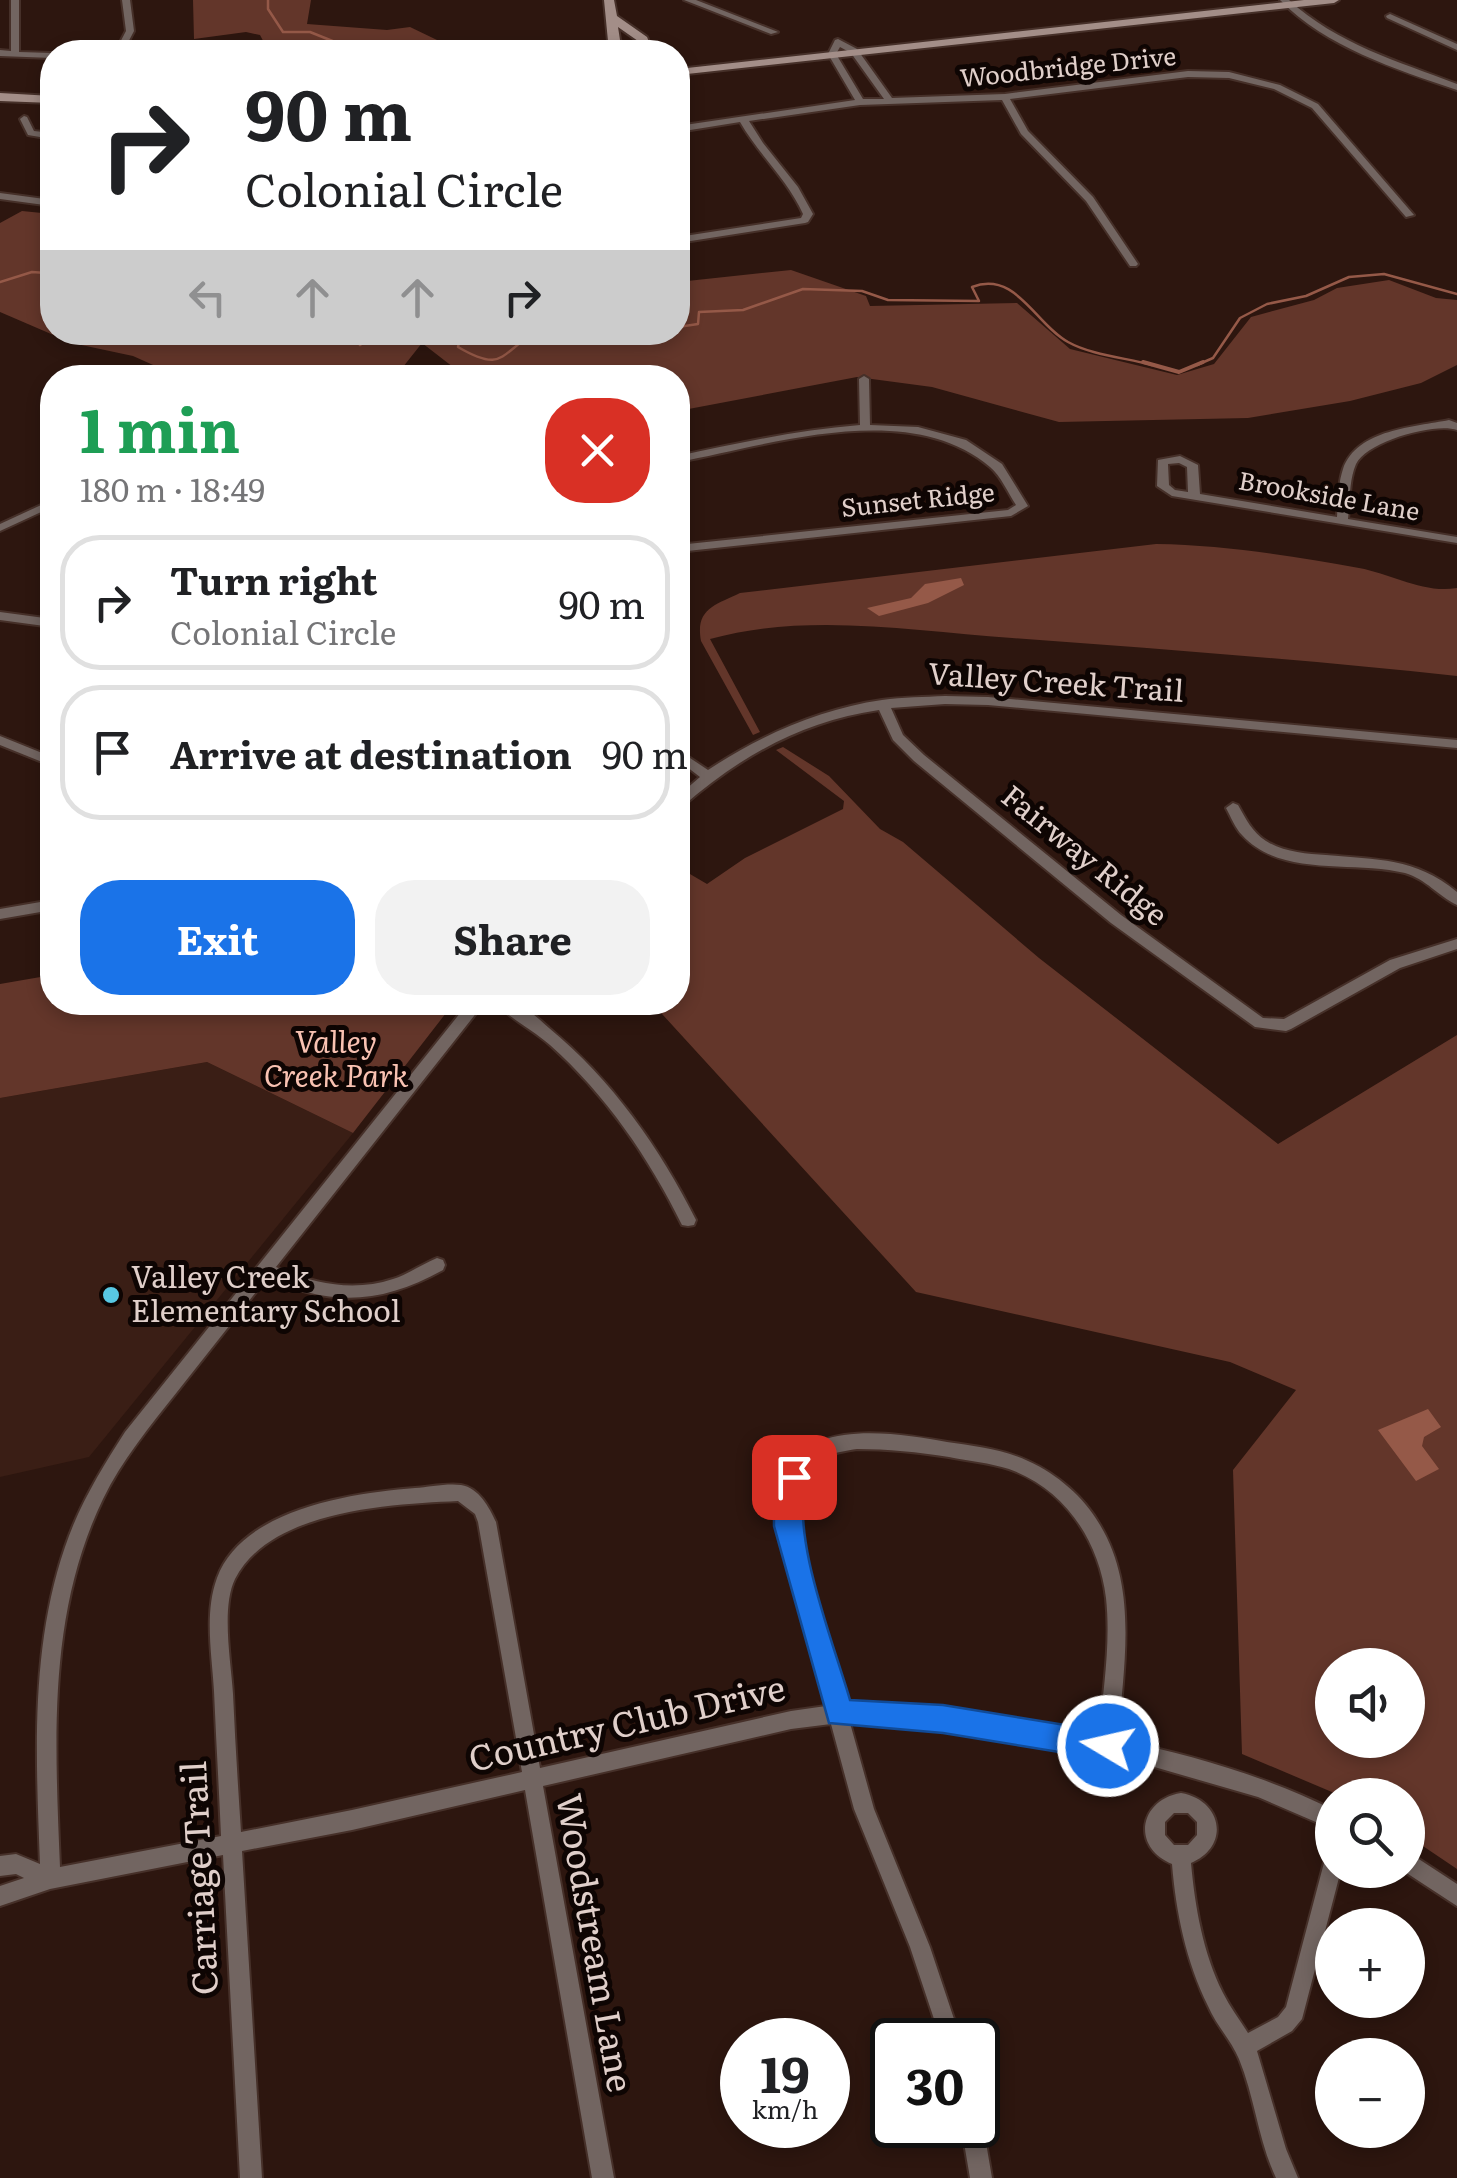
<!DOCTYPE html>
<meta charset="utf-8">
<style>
body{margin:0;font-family:Literata,serif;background:#f2f2f2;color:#202124;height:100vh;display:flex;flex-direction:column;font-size:38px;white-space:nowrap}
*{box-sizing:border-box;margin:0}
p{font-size:32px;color:#757577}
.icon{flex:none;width:55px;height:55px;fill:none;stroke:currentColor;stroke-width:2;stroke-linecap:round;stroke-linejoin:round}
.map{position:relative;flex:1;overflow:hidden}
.side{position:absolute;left:40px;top:365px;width:650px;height:650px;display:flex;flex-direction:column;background:#fff;border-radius:40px;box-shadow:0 5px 15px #0003}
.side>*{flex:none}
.top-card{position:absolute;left:40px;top:40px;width:650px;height:305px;border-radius:40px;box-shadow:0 5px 15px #0003;background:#fff;color:#202124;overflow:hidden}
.controls{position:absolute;left:1315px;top:1648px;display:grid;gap:20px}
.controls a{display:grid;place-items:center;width:110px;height:110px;border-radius:50%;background:#fff;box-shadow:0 5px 15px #0003;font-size:50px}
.speed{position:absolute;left:720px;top:2018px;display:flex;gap:20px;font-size:50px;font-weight:700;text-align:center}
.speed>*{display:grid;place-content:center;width:130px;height:130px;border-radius:50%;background:#fff;box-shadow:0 5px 15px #0003;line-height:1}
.speed small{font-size:25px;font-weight:400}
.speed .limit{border:5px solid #111;border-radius:15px;background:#fff;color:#111}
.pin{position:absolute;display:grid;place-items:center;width:85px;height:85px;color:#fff;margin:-42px;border-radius:20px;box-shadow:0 5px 15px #0006}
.me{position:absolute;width:110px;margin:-55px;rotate:279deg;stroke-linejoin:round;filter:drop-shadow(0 0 8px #0008)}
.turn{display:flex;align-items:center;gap:35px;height:210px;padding:0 40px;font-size:45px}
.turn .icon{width:130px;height:130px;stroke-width:2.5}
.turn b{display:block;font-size:70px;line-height:85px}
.lanes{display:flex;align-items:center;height:95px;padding:0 40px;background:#0003;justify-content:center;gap:50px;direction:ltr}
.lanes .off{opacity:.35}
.round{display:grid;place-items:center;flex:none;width:105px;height:105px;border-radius:40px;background:#f2f2f2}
.summary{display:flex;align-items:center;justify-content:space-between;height:170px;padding:0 40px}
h1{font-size:60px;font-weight:700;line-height:75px;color:#1e9e55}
.primary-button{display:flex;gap:20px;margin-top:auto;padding:20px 40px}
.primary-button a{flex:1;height:115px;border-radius:40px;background:#1a73e8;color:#fff;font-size:40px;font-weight:700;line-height:115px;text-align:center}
.primary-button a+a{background:#f2f2f2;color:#202124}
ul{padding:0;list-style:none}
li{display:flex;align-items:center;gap:30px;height:135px;margin:0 20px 15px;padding:0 20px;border:5px solid #e0e0e0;border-radius:40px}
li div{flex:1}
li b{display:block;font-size:38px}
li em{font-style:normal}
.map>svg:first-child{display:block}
.built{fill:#3a1e15}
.green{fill:#63362a;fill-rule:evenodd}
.water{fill:#955948}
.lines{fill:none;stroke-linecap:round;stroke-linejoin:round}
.stream-far1{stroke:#955948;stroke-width:2.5}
.stream{stroke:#955948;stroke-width:4}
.street-casing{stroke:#463029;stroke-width:4}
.secondary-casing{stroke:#463029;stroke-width:4}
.street{fill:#726561;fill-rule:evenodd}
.secondary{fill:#a38e88;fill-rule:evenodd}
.route{fill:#1a73e8;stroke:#114b97;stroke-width:2.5}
.poi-dot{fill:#58c8e4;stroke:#0e0503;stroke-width:4}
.labels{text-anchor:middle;stroke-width:10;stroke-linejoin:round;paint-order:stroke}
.far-street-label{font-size:25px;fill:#e0cfca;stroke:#0e0503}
.street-label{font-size:30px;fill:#e0cfca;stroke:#0e0503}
.park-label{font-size:30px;font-style:italic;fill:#f9c2b2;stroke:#0e0503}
.poi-label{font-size:30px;fill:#e0cfca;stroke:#0e0503;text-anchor:start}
.near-street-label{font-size:35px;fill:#e0cfca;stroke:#0e0503}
</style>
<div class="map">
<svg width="1457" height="2178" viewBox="0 0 1457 2178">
<rect width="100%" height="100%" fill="#2d160f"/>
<polygon class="built" points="207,1062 353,1133 89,1457 0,1477 0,1098"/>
<g class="green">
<polygon points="193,0 311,0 307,24 387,30 410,27 462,52 269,52 260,35 246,32 194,39"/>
<polygon points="22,211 52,214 52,232 45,247 52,267 52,332 678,332 678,282 791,270 866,296 870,306 1017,303 1070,349 1177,375 1214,364 1251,317 1314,300 1337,288 1389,280 1436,298 1457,300 1457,365 1421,383 1350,401 1248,418 1059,422 932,387 857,377 678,411 678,378 441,377 453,367 422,343 399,372 387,377 180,377 133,356 72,343 0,312 0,223"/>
<path d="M1156,544C1225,545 1292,556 1359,568C1392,574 1424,594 1457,588V676C1309,660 1160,649 1012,638C913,631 807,612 710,639L760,732L753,735L701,641C695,609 715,605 740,593Z"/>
<path d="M783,747L829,776L880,829L903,842L1039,958L1278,1144L1457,1035V1869L1408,1836V1795H1339L1242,1754L1233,1470L1296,1390L1230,1362L916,1292L652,1003L678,1002V867L707,884L745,858L843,809L844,801L776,750ZM1332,1665H1408V1740H1332Z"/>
<polygon points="52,975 52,1002 453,1004 353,1133 207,1062 0,1098 0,984"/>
</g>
<g class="water">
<polygon points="961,578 964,585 928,603 879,616 867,608 911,598 925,584"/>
<polygon points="1428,1409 1441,1427 1424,1437 1422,1446 1439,1469 1416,1481 1378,1430"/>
</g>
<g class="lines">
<g class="stream-far1">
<polyline points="268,0 268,9 283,32 310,32 360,52"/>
<polyline points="0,282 32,272 46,273 52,296"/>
<path d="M678,327L698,324L699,312L743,310L803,289L862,291L888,300L979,301L972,287C1016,270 1035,324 1068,342C1091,355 1127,358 1152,365"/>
<polyline points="143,332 173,341 215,332"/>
<polyline points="232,332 274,332"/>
<polyline points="312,332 323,339 345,332"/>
<polyline points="350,332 360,345 378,332"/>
<path d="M461,332L458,347C506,375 499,351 538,332"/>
<polyline points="563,332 622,342 659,332"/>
<polyline points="1197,365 1213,358 1240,318 1267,304 1306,296 1349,277 1384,274 1457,294"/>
</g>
<polyline class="stream" points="1143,362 1179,372 1203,362"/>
<defs>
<g id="street">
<polygon points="11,0 19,0 19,52 52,53 52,58 0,56 0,50 11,51"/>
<polygon points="122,0 130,0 134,31 123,52 115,52 126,31"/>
<polygon points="684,0 696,0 778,32 771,34"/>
<path d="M1280,0H1289C1337,44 1397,61 1457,84V90C1395,69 1326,47 1280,0Z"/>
<polygon points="1390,14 1457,44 1457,50 1387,18 1386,16"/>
<path d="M838,39L857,49L892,98L1005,94L1188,71L1229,72L1280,85L1318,104L1414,215L1406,217L1312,108L1274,89L1229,78L1188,77L1010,99L1028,131L1093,197L1138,264L1136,266H1130L1086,201L1021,134L1002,100L860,105L749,121L763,143L798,187L813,214L808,222L805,223L678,243V237L801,218L803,214C788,180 759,155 740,122L678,132V126L855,100L828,54L835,40ZM840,47L851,53L884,99H863L836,54Z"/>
<polygon points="24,116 27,117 34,131 52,133 52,139 28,135 20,119"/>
<polygon points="0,193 52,200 52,206 0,199"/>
<path d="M864,376L869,379L870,425L918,427L966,440L1002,464L1028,506L1011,516L678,552V545L1008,510L1016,505C1008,493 1001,476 990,467C909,398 771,445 678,462V456C738,443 798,430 860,425L859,379Z"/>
<path d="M1449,420L1457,423V430C1436,422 1367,441 1356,464C1349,480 1350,501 1348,519L1457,537V543L1172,496L1157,486L1158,460L1180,456L1198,465L1200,494L1337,517C1338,501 1338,484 1343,469C1357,429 1415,427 1449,420ZM1179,463L1187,467L1188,492L1175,490L1169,485L1168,464Z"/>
<polygon points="52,500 52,507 0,531 0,524"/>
<polygon points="0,612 52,619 52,627 0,620"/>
<path d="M945,696L988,697L1457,740V748L988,705L945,704L891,708L903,735L924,755L1121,915L1263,1018L1284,1019L1390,960L1457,939V949L1400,968L1291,1029L1286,1031L1255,1027L1111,923L914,761L893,740L879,710C803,721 740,756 683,806L678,807V796L700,777L678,760V750L708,770C761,735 820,709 882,700C903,697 925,697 945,696Z"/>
<polygon points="0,736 52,757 52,766 0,745"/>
<path d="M1233,803L1238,805C1246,819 1252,832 1266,841C1283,852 1306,854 1326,855C1377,860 1415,857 1457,892V905C1438,896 1426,879 1405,873C1354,860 1281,878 1242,835C1235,828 1231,817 1226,808Z"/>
<polygon points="52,900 52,910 0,919 0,909"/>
<path d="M469,1002H485L276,1267C313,1284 354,1292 393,1279C409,1274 422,1264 437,1258L443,1260L445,1265L443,1270C381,1304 332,1307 267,1278C237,1316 207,1354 177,1392C150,1426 122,1460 103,1499C47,1615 55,1742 60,1867L221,1836C219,1788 216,1739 214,1691C212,1655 204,1613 217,1578C242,1509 352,1493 415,1488C429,1487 447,1483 461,1485C479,1488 489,1507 496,1522L540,1768L791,1711L826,1706C816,1667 805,1628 795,1589C787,1561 775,1530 778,1500C779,1492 782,1479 786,1471C813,1418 900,1434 947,1442C974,1446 1002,1449 1028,1461C1057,1474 1084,1497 1100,1525C1139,1590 1123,1668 1118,1740C1193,1755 1264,1776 1332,1809V1829L1258,1797L1144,1764L938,1729L850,1723L874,1809L930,1947L961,2040H941L910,1947L854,1809L831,1724L791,1729L543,1786L614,2178H592L525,1790L352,1830L242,1851L262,2178H240L223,1855L50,1889L0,1906V1886L24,1878L16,1874L0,1876V1856L16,1854L40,1864C36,1758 30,1649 65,1547C79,1505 102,1468 125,1432ZM857,1449C888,1449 918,1452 949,1457C969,1461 990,1463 1009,1469C1065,1489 1099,1541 1106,1598C1111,1644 1103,1690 1099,1736C1016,1721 930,1702 845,1705C832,1660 781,1513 803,1476C815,1456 836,1452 857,1449ZM458,1501L475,1514L478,1522L522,1772L352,1810L241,1832C238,1786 235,1740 233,1694C231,1662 221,1608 235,1579C270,1510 391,1504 458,1501Z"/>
<path d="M495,1002C500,1002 506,1002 511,1002C524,1005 539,1019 549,1028C612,1080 660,1148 696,1220L694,1225L688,1226L682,1225C649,1158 606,1095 550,1045C533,1030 510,1019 495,1002Z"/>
<path d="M1181,1793C1222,1800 1231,1846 1191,1863C1195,1907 1203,1953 1223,1993C1230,2007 1239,2019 1248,2033L1278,2017L1286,2007L1325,1859L1332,1856V1870H1341L1302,2019L1292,2031L1257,2051L1286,2149L1298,2178H1276C1258,2140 1255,2098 1239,2059C1231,2040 1216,2025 1208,2006C1186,1961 1176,1913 1172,1864C1131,1847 1139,1800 1181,1793ZM1174,1813H1188L1197,1822V1835L1188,1845H1174L1165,1835V1822Z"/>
<polygon points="1408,1852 1457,1884 1457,1906 1402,1870 1408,1870"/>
<polygon points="978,2117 983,2125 992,2178 970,2178 961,2125 978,2125"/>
</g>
<g id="secondary">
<polygon points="604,0 614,0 617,16 647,37 653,52 643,52 638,41 618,27 620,40 630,52 618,52 608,41"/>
<polygon points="1304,0 1339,0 1334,3 678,75 678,69"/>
<polygon points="0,93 52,96 52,103 0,101"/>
</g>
</defs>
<use href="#street" class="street-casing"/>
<use href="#secondary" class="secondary-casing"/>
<use href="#street" class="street"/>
<use href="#secondary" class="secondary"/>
</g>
<path class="route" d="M794,1465L804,1468L807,1477C789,1533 833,1641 850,1700L943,1705L1108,1732L1118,1736L1123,1746L1118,1756L1108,1760L943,1733L829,1723L774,1526V1496L785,1468Z"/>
<circle class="poi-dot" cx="111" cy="1295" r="10"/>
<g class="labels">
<g class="far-street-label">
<text transform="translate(1068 67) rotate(-6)" y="9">Woodbridge Drive</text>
<text transform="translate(1329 496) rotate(10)" y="9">Brookside Lane</text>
<text transform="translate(918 500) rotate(-6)" y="9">Sunset Ridge</text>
</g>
<g class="street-label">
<text transform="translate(1056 683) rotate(4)" y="10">Valley Creek Trail</text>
<text transform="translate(1084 856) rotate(39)" y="10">Fairway Ridge</text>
</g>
<g class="park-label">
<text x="336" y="1053">Valley<tspan x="336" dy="34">Creek Park</tspan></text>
</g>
<g class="poi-label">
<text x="131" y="1288">Valley Creek<tspan x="131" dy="34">Elementary School</tspan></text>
</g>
<g class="near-street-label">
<text transform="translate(627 1724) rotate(-13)" y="12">Country Club Drive</text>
<text transform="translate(200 1878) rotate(-93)" y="12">Carriage Trail</text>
<text transform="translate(594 1943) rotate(80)" y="12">Woodstream Lane</text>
</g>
</g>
</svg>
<div class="controls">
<a><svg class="icon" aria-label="sound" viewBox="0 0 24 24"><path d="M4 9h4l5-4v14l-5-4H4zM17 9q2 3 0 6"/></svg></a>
<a><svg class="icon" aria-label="search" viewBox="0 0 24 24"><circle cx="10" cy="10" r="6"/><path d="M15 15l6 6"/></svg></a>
<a>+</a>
<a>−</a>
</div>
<div class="speed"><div>19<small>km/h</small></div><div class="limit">30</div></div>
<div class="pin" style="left:794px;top:1477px;background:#d93025"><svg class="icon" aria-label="arrive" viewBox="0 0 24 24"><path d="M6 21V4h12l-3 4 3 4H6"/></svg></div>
<svg class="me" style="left:1108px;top:1746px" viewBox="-20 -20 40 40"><circle r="17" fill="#1a73e8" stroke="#fff" stroke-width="3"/><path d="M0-11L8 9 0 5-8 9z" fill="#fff"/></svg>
<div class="top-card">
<div class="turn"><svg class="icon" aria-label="right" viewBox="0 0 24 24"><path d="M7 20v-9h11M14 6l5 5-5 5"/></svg><div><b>90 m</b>Colonial Circle</div></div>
<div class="lanes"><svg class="icon off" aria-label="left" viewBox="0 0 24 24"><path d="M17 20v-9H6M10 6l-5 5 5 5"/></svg><svg class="icon off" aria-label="ahead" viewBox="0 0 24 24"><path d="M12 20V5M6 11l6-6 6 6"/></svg><svg class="icon off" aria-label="ahead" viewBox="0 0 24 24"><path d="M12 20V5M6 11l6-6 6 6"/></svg><svg class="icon" aria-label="right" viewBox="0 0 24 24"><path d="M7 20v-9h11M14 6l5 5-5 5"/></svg></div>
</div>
<section class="side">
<div class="summary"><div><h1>1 min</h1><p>180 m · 18:49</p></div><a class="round" style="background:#d93025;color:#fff"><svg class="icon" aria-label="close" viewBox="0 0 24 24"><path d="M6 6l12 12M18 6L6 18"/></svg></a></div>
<ul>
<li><svg class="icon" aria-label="right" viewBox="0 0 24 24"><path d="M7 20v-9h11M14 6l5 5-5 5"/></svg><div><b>Turn right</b><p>Colonial Circle</p></div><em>90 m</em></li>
<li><svg class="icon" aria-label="arrive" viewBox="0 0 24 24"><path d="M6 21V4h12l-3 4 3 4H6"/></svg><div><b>Arrive at destination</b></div><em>90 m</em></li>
</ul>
<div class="primary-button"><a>Exit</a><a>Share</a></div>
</section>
</div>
